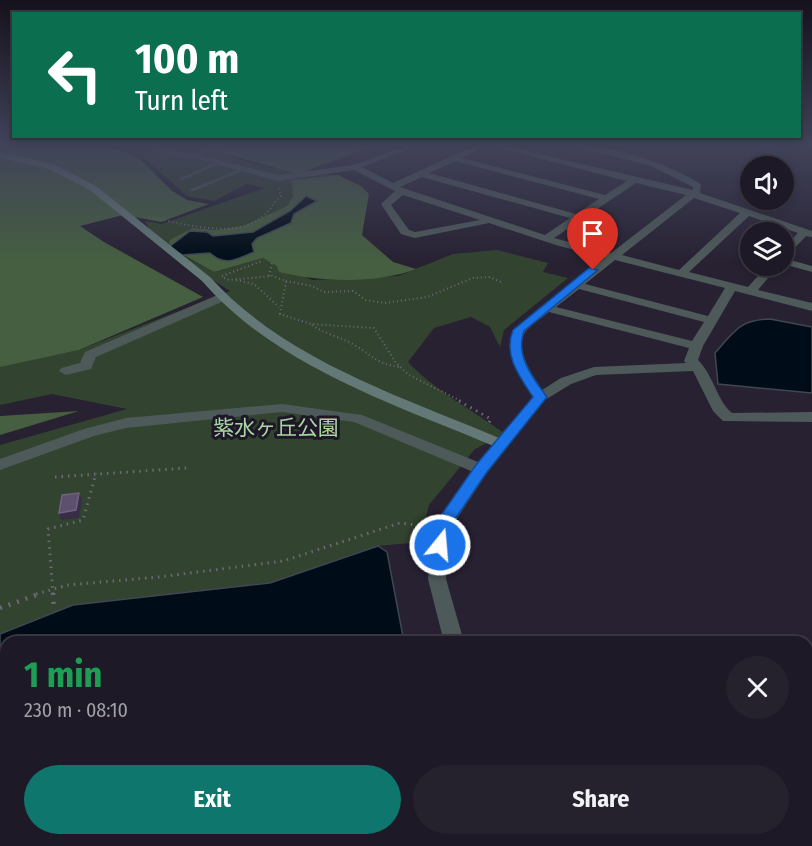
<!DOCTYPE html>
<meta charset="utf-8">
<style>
body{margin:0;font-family:"Fira Sans Condensed","Noto Sans JP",sans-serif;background:#25222e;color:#f1f3f6;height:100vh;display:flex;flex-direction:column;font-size:22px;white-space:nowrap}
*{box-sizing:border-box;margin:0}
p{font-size:20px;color:#a0a0a7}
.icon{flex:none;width:33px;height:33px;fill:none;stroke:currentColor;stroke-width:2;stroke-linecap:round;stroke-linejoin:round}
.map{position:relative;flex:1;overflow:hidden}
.drawer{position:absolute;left:0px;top:636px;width:813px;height:210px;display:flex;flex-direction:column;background:#1d1926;border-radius:18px 18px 0 0;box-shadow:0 3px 9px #0003,0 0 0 2px #3b3843}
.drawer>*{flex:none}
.guide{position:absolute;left:12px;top:12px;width:789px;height:126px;border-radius:0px;box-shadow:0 3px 9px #0003,0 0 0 2px #3b3843;background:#0b6e4f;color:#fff;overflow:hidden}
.buttons{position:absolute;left:740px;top:156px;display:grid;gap:12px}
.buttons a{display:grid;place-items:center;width:54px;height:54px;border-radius:50%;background:#1d1926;box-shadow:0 3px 9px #0003,0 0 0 2px #3b3843;font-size:30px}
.pin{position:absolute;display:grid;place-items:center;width:51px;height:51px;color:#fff;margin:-62px -26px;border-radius:50% 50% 50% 0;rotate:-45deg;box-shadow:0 0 6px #0007}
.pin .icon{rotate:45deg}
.me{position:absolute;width:66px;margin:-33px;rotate:17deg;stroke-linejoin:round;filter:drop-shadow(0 0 4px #0008)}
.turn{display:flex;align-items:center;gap:21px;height:126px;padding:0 24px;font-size:27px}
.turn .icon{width:78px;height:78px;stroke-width:2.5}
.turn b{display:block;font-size:42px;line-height:51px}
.round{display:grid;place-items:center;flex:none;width:63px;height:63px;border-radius:32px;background:#25222e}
.summary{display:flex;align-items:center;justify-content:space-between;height:102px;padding:0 24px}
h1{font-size:36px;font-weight:700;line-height:45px;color:#1e9e55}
.action{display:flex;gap:12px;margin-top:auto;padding:12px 24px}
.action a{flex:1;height:69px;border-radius:36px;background:#0f766e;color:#fff;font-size:24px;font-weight:700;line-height:69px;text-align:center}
.action a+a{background:#25222e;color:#f1f3f6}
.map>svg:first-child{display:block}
.green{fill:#32432f}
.forest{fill:#455f40}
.water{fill:#000c17;stroke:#404752;stroke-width:1.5}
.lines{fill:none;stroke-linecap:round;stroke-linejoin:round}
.path-far2{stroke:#6e6978;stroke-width:2;stroke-dasharray:1 3;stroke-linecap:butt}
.path-far1{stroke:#6e6978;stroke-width:3;stroke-dasharray:1.5 5;stroke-linecap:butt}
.path{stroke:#6e6978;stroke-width:4.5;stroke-dasharray:2 7;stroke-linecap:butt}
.lane{fill:#4e5a59;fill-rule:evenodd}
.street{fill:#4e5a59;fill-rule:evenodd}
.secondary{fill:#647877;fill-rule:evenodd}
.shaded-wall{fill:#382e48}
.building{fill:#5c506e;stroke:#6e647f;stroke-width:1.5}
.route{fill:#1a73e8;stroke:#114b97;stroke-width:1.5}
.labels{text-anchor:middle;stroke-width:6;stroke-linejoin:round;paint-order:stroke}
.park-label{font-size:21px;fill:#a9d7a1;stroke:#1e1728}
</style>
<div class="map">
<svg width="812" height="846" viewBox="0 0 812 846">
<rect width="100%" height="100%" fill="#272132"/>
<path class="green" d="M124,145H225L220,149C236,167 314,174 338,175L291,180L293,196L287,206L243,226L215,230L193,228L182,255L214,272L263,258L312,280L398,276L453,254L497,250L548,263L543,272L568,278L504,330L500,347L490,327L471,317L434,328L408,362C435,391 473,410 505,434L475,449L429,505L420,542L378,546L270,583L73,605L0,634V445L127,409L52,394L0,405V366L79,350L230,291L158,245L145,221L162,224L264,188L247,184L214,201L187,196L142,156Z"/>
<g class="forest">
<polygon points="0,145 110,146 139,158 171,190 187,200 209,204 161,222 123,215 80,226 104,242 203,297 79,350 0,367"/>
<polygon points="225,145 374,145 298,174 226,154 220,149"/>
<path d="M338,175L361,186L369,194L362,235L393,262L416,269C377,284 320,282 279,272L277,266L263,258L214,272L169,247L170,240L193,228L215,230L243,226L287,206L293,196L291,180Z"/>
<polygon points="79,411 0,435 0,416"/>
</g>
<g class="water">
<path d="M306,196L317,201L294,214L291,223L257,238L252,244L254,252C237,259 225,267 210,253L182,255L169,247L190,231L207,232L213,236L253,232L290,211Z"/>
<path d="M770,319L812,327V393L718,384L715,353C735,331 739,320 770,319Z"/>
<polygon points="378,546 387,552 404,642 6,642 6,824 0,827 0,634 73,605 270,583"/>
<polygon points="143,840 289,840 286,846 142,846"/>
</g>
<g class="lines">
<g class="path-far2">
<path d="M149,217C182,223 232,240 262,217C270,211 274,202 281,196L279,188"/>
<polyline points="222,276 262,261"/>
<polyline points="269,276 272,263"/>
<polyline points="224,278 229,280 272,276 286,281 280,314 311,324 374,328 396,363 409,375 463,402"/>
<polyline points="236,280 254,284 279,307"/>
<polyline points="286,281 312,286 324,292 353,291 366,300 385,303 427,297 473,278 490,277 503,283"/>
<path d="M312,325C326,335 342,337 356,346C375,357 375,363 399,367"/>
</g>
<g class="path-far1">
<polyline points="459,401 491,419 488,425"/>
<polyline points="55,477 187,468"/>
<polyline points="36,594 68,585 159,577 283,561 400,523 424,526"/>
<polyline points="53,594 48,529 83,520 96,473"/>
</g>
<g class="path">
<polyline points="53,593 54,611"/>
<polyline points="0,608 42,593"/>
</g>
<g class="lane">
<polygon points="217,162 221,163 183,180 178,179"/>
<polygon points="240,169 244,170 194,191 189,190"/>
</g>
<g class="street">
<path d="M149,145C163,144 173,153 186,154C198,154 206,145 218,145L202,156L278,175L353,165L409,145H420L362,167L393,183L476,145H486L462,158L605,195L627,181L488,145H501L693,190V187L651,166L570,145C608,142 669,164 701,184L700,193L812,231V237L806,236L787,256L783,257V248L798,233L749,216L689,272L748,287L767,266H778L758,290L812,303V311L735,291L703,346L698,360C714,376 717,401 732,413L812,412V422L723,421L713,411L693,371L596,375L571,384L545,400L487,473L450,529L446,579L464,642H444L428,579L432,528L471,471L354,422L282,412L126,428L94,436L0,470V459L84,429L126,418L282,404L362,415L478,462L533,397C519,376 505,356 513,330L605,258L556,245L489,223L415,238L401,234L381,204L395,191L354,170L278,181L194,158L175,157ZM455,161L599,199L576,214L429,173ZM422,177L570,218L545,235L400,187ZM636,183L686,195L611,253L554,238ZM403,195L480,220L415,232L409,230L391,205ZM694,198L740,213L679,270L622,255ZM615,260L725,288L708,316L585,284ZM579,289L704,322L692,341L556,307ZM549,312L689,348L684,361L686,363L594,367L561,378L542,390C533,376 513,348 526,331C532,324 542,318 549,312Z"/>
<polygon points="783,258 812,266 812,272 783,264"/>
<polygon points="222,293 226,294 226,300 96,357 91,369 66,375 59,371 61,368 80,363 85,352"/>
<polygon points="326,840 392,840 395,846 323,846"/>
<polygon points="469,840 493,840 494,846 468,846"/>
<polygon points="573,840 607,840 610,846 575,846"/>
</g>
<path class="secondary" d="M0,152L55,165L96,186L210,277C287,362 404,397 506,441L509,444L506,447H496C394,404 277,367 202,281L90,190L49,169L0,158Z"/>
</g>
<polygon class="shaded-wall" points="79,493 82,500 79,518 61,520 59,513"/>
<polygon class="building" points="79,493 76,510 59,513 62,495"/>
<linearGradient id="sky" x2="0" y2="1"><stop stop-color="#15121c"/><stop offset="0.55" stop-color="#41435a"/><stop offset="1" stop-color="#41435a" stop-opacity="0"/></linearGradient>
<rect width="812" height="263" fill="url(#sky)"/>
<path class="route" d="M589,268L598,270L524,331C515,356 533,378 547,397L487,472L449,528L445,549H434L431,545L435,524L476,465L533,397C519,376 503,355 513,330Z"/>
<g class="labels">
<g class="park-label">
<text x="276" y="435">紫水ヶ丘公園</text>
</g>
</g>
</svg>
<div class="buttons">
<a><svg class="icon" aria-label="sound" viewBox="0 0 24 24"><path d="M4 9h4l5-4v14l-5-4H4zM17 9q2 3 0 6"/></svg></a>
<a><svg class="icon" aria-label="layers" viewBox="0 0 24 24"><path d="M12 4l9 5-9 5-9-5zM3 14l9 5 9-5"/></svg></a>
</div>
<div class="pin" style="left:593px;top:270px;background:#d93025"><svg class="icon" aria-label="arrive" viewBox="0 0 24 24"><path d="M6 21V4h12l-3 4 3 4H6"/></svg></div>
<svg class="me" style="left:440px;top:545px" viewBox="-20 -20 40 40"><circle r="17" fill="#1a73e8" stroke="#fff" stroke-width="3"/><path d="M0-11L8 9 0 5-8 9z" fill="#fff"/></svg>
<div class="guide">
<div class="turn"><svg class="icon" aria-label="left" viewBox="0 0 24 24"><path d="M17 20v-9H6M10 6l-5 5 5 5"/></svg><div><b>100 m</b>Turn left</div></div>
</div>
<section class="drawer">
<div class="summary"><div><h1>1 min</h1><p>230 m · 08:10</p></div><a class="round"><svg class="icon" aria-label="close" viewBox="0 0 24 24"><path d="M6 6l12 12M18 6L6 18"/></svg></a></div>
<div class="action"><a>Exit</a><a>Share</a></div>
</section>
</div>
